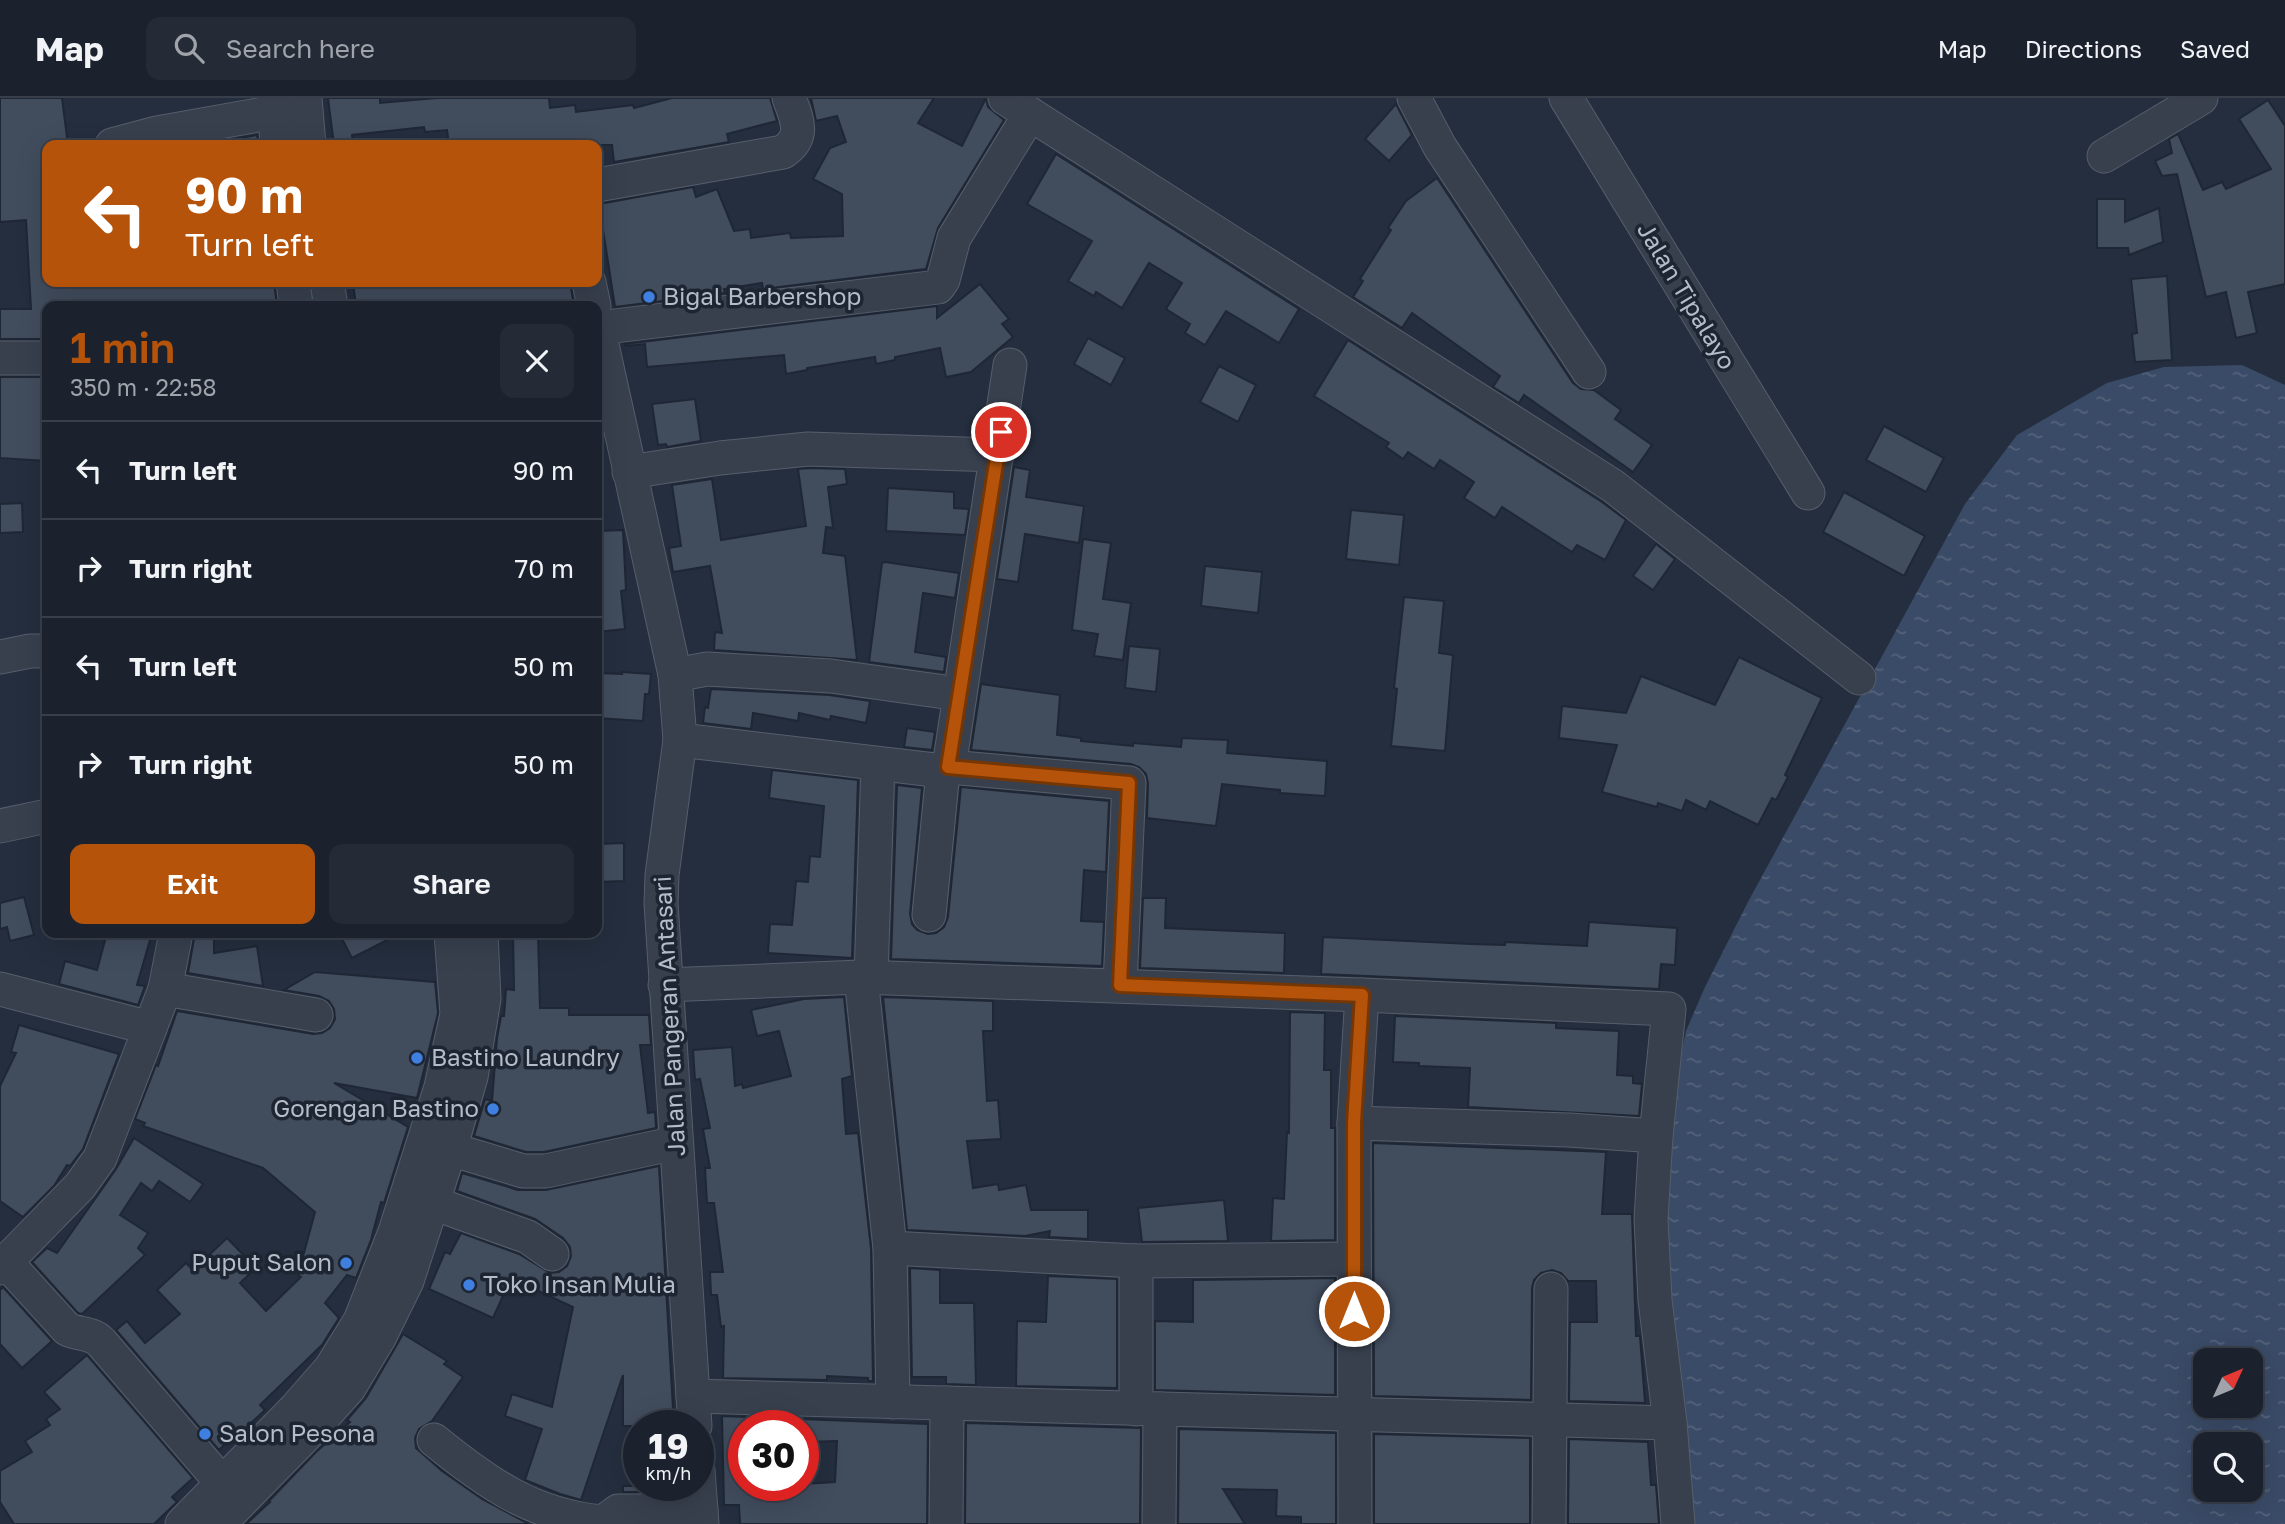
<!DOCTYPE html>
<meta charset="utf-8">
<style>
body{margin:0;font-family:"Golos Text",sans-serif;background:#242a36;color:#f1f3f6;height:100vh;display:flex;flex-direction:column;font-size:26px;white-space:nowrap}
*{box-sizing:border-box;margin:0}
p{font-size:23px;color:#a0a4aa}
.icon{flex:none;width:38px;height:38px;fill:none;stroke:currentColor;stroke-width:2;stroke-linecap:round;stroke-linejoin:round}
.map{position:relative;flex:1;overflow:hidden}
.sheet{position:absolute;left:42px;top:203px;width:560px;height:637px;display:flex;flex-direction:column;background:#1b222e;border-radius:14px;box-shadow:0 7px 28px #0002,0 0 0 2px #393f4a}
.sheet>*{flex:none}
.guide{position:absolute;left:42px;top:42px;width:560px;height:147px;border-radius:14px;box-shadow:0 7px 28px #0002,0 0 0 2px #393f4a;background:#b45309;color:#fff;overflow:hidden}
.needle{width:46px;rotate:46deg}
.controls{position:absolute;left:2193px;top:1250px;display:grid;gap:14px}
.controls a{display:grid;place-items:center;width:70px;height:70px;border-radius:14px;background:#1b222e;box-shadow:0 7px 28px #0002,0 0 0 2px #393f4a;font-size:35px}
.speed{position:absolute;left:623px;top:1312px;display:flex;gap:14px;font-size:35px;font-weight:700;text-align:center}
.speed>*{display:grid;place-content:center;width:91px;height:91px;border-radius:50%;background:#1b222e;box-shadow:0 7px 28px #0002,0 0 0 2px #393f4a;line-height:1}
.speed small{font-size:18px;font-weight:400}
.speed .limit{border:10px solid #d22;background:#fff;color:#111}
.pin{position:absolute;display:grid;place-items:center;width:60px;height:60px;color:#fff;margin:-30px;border:4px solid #fff;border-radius:50%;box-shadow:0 2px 7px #0007}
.me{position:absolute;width:77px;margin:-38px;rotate:0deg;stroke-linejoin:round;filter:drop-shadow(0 0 5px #0008)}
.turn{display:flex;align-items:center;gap:24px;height:147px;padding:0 28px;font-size:32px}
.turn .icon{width:91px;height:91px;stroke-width:2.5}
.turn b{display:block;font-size:49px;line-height:60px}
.round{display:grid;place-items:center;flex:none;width:74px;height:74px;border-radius:14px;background:#242a36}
.headline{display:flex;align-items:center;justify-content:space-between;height:119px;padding:0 28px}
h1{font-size:42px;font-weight:600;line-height:52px;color:#b45309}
.button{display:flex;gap:14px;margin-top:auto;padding:14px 28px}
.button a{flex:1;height:80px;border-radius:14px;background:#b45309;color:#fff;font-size:28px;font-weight:600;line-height:80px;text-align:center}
.button a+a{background:#242a36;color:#f1f3f6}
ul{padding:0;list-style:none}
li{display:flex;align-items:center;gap:21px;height:98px;padding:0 28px;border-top:2px solid #393f4a}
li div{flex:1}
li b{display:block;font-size:26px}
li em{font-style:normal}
header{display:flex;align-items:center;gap:42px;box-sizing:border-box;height:98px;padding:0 35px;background:#1b222e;border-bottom:2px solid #393f4a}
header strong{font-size:33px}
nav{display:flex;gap:38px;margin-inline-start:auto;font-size:24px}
.search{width:490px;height:63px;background:#242a36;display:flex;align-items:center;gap:18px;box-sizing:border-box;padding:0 24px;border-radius:14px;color:#a0a4aa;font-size:26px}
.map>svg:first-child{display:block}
.water{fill:url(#water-ripples);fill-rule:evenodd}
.building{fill:#414c5d;stroke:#1f2735;stroke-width:2;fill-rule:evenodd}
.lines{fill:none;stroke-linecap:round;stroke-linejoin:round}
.minor-casing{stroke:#565e6c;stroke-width:35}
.minor{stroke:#38404e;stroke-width:33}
.route-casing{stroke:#753606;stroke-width:18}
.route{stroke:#b45309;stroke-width:12}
.shop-dot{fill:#3f7fe0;stroke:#1d2533;stroke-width:2.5}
.labels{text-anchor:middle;stroke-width:7;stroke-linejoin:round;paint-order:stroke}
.street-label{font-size:24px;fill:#b4bcc9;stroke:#1d2533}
.poi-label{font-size:24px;fill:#b4bcc9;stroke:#1d2533;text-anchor:start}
</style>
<header>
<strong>Map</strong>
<div class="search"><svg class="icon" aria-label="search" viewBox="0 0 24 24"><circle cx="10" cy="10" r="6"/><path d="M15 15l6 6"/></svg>Search here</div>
<nav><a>Map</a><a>Directions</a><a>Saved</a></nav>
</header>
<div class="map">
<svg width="2285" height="1426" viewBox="0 0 2285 1426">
<defs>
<pattern id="water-ripples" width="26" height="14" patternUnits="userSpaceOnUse" patternTransform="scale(1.75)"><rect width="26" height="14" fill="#3a4b67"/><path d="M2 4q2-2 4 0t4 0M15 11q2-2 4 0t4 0" fill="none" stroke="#54637b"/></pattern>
</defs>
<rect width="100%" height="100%" fill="#242e3e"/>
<path class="water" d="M2242,267L2285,287V1426H1691L1666,1135L1678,972L1686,933L1705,889L1749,802L1965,406L2017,337L2107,285L2164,269ZM2205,1262H2250V1307H2205ZM2205,1346H2250V1391H2205Z"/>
<g class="building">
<polygon points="0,0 62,0 68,47 47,47 47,184 274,184 277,208 47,208 47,241 0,241 0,211 31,211 26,122 0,124"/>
<polygon points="328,0 380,0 380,5 437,0 549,0 550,10 575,7 576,14 633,7 634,10 672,0 770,0 777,23 727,36 729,44 614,64 612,47 449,47 447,32 425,34 424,29 352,37 353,47 334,47"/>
<polygon points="811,0 934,0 918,25 962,48 986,0 988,9 1004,22 938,130 926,171 763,191 762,185 724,191 725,195 615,209 599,106 693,89 696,99 717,91 734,133 750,131 751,140 790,135 791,140 843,138 842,96 813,81 830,50 846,44 837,18 816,23"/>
<polygon points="2268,2 2285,28 2285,186 2248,194 2257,235 2236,240 2226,194 2206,199 2177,76 2162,78 2155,63 2172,55 2169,41 2178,36 2203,92 2222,84 2226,91 2271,71 2239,21"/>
<polygon points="1396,6 1412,37 1389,63 1365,41"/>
<polygon points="257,37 258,47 200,47"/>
<polygon points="1056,56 1299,211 1279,245 1226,213 1205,247 1185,235 1190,226 1166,211 1182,185 1149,165 1122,210 1096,194 1094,198 1068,183 1092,143 1027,106"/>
<polygon points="1437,80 1573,285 1581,291 1594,292 1621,312 1615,321 1652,347 1633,374 1524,297 1519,305 1493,289 1500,278 1419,220 1412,215 1402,230 1353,199 1363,183 1360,181 1391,132 1388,130 1406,103"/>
<polygon points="2097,101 2125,101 2125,124 2159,110 2163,144 2129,157 2128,150 2097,150"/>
<polygon points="2167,178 2172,262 2135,264 2132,236 2137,235 2131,181"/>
<polygon points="353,184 400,184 400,188 433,184 570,184 574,208 356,208"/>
<polygon points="980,186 1009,221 1002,226 1013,239 971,274 946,279 940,250 895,259 895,262 876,266 875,259 807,270 807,272 786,276 784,257 647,269 645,246 626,248 625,246 937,208 937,220"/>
<polygon points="1088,240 1125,260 1111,287 1074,266"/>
<polygon points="1348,242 1602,404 1626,422 1605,462 1577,447 1572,454 1502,409 1495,420 1464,400 1474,384 1440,362 1434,371 1408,354 1403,361 1386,349 1389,345 1314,298"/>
<polygon points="1219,268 1256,287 1238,324 1200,304"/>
<polygon points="0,279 47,279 47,363 0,360"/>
<polygon points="695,301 701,343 667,349 666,346 658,347 652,306"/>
<polygon points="1884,328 1944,360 1926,394 1866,362"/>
<polygon points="1014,369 1030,372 1026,399 1084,408 1079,445 1025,436 1018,484 997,481"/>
<polygon points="809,370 845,371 847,386 828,389 833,430 826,429 823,455 845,458 857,562 714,552 715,534 722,535 710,468 673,474 669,450 681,448 672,387 712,381 721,442 806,428 798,371"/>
<polygon points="888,390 954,394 954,410 969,411 965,437 886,433"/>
<polygon points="1844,394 1925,438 1904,478 1823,434"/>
<polygon points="22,405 23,434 0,435 0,406"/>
<polygon points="1351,412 1404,417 1399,467 1346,461"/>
<polygon points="623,432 626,492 621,493 625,531 597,534 597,433"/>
<polygon points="1083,441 1111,445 1103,501 1131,505 1123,562 1094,558 1098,536 1072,532"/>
<polygon points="1656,446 1675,461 1653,492 1633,478"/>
<polygon points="885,464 959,475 955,500 923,495 915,554 946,559 944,574 869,564 882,465"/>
<polygon points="1205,468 1262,474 1258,515 1201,508"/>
<polygon points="1404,499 1444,503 1439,555 1453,557 1445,653 1391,648 1397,591 1394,590"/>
<polygon points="1129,548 1160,551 1156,594 1125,590"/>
<polygon points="1739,559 1822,600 1785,677 1788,679 1776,702 1772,700 1758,727 1710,703 1706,712 1686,702 1682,713 1658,705 1657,709 1602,694 1617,647 1559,640 1562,608 1626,615 1641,578 1715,607"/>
<polygon points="622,574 651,576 649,596 645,596 643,623 597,620 597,575 622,576"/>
<polygon points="981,586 1060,597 1057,637 1081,640 1081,643 1133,648 1133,645 1181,649 1182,640 1228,642 1227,655 1327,663 1325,698 1280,695 1280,692 1222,686 1216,728 1147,720 1148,685 1146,676 1139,669 1131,666 971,652"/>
<polygon points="711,591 829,597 870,603 866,625 831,618 830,622 799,615 798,623 753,615 751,631 703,625 705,609 708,610"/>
<polygon points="907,630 935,634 932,652 904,649"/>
<polygon points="772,672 858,682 852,860 768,855 770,826 792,827 796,783 808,784 810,758 820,759 824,708 769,700"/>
<polygon points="897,687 922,690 910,816 912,826 917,832 928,836 936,835 944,829 948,819 961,689 1109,703 1106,774 1084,772 1081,823 1104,824 1102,868 891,861"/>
<polygon points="624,745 624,783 597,784 597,746"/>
<polygon points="24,799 34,837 10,843 7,829 0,831 0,805"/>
<polygon points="1143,800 1166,800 1165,830 1285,835 1284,875 1140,870"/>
<polygon points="1589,824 1677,830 1675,867 1661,866 1659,891 1321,876 1323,839 1471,846 1505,847 1505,844 1587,848"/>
<polygon points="107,835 152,835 137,887 145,888 138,907 59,886 65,863 97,872"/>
<polygon points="195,835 214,835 214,855 257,848 263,888 188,875"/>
<polygon points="339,835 401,835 352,860"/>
<polygon points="513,835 538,835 540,910 569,910 569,917 649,917 651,947 640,947 648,1015 655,1014 656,1030 544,1054 526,1054 474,1038 485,1001 492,1003 497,940 501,918 504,918 506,891 514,892"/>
<polygon points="315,874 435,884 438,915 417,1000 334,985 408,1029 384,1105 381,1104 371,1142 356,1180 347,1177 325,1205 339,1220 322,1247 260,1307 265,1312 234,1341 232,1339 219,1352 116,1232 127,1223 145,1245 180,1216 157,1192 186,1165 193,1172 227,1140 256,1170 240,1185 266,1213 301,1179 298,1177 315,1114 263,1070 143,1028 145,1025 135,1021 156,967 158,968 177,913 313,936 322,935 330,930 335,921 334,911 329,903 319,898 284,892"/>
<polygon points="844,899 852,978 842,981 846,1036 858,1035 871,1151 873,1283 868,1283 868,1280 827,1278 827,1282 723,1280 724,1228 721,1229 717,1197 711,1197 710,1174 723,1174 714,1105 707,1105 705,1070 710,1070 703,1031 710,1030 700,981 695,982 693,952 732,949 735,988 742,986 743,990 791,978 779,933 757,938 751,912 804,901"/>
<polygon points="883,899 993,903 993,933 983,933 987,1003 998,1002 1001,1041 967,1043 973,1090 998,1086 999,1092 1026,1087 1031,1112 1088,1112 1088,1141 1049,1139 1050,1133 1025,1138 907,1132"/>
<polygon points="1290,914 1325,915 1324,972 1331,972 1331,1030 1335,1030 1335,1142 1271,1143 1273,1100 1284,1101 1287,1034 1289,1035"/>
<polygon points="1395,918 1556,925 1556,930 1619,933 1617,977 1633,978 1633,985 1642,986 1639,1018 1468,1009 1470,970 1419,968 1419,965 1393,964"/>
<polygon points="19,927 119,956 83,1051 70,1068 67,1067 54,1088 23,1119 0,1103 0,988 16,955 11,954"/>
<polygon points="134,1040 203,1086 190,1104 159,1083 152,1093 141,1085 120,1117 148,1135 138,1150 145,1157 82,1216 78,1215 32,1164 47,1150 57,1155 116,1071"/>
<polygon points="1373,1045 1606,1054 1602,1116 1632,1116 1636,1238 1640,1238 1645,1305 1569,1303 1570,1224 1597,1224 1596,1183 1568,1183 1561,1175 1552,1172 1541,1175 1534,1182 1532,1190 1531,1302 1374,1298"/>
<polygon points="659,1068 674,1328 623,1328 623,1277 581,1402 560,1396 525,1382 542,1331 505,1318 512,1296 552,1309 573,1209 511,1180 493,1220 429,1191 445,1154 450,1156 461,1135 519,1156 550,1175 559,1174 567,1168 571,1158 570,1149 563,1140 535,1121 457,1093 462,1075 518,1092 546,1092"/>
<polygon points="1224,1102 1228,1143 1142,1144 1138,1110"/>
<polygon points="910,1170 940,1172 940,1205 974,1205 976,1287 946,1286 946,1279 912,1279"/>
<polygon points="1048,1178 1117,1181 1117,1290 1016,1288 1017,1223 1046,1224"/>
<polygon points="1335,1180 1335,1297 1155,1292 1155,1223 1193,1224 1193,1182"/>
<polygon points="3,1189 52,1243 22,1270 0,1246 0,1192"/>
<polygon points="403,1236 447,1263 444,1266 463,1279 432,1323 419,1331 415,1340 416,1350 442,1373 482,1401 529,1426 246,1426 270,1404 269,1403 316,1354 350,1324 347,1322 366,1300"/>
<polygon points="87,1257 193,1380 172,1399 177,1404 154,1426 14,1426 0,1404 0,1373 32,1354 25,1343 50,1327 46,1321 60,1311 44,1294"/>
<path d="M722,1318L928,1326L927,1426H740L739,1407H724ZM744,1328H803V1344L837,1343L835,1384L803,1386V1388H744Z"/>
<polygon points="966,1325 1141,1330 1140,1426 965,1426"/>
<polygon points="1179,1331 1336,1335 1336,1426 1301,1426 1301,1419 1276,1418 1277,1392 1223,1391 1245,1426 1178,1426"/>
<polygon points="1374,1336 1530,1340 1530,1426 1374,1426"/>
<polygon points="1569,1341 1648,1344 1651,1387 1656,1387 1659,1426 1568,1426"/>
<rect x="623" y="1388" width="57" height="6"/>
</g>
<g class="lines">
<defs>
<g id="minor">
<polyline points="274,0 277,47"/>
<polyline points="305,0 309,47"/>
<polyline points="1005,0 1613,388 1859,580"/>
<polyline points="1414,0 1440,49 1589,274"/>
<polyline points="1566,0 1808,395"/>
<polyline points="112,47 157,35 275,14"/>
<polyline points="2104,58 2201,0"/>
<path d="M597,87L783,54C806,39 797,21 789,0"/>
<polyline points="293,184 296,208"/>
<polyline points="327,184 331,208"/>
<polyline points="589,184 594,208"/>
<polyline points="597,224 675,577 680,642 662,777 661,805 695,1328"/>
<polyline points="598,230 938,189 943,182 954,140 1030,16"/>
<polyline points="0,260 47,260"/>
<polyline points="629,374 720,360 808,351 997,357"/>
<polyline points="0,559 30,553 47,553"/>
<polyline points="675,577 707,571 831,578 959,596"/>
<polyline points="680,642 943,673 949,669 1129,685 1120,887"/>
<polyline points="949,669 1010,267"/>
<polyline points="0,728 47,718"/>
<polyline points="929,817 943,673"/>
<polyline points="861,879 890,1150 893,1304"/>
<polyline points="871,879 878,667"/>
<polyline points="665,887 861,879 1362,897 1669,911 1656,1038 1651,1121 1655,1202 1670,1325 1678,1426"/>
<polyline points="0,891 150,930"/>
<polyline points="165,891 316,917"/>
<polyline points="1354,1025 1569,1032 1656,1038"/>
<polyline points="450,1051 523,1073 546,1073 676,1045"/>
<polyline points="433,1105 528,1139 552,1156"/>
<polyline points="890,1150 1136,1163 1354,1161"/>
<polyline points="1136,1163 1136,1311"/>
<path d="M6,1164L67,1231C79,1237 91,1234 101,1244L223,1386L231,1406"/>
<polyline points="0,1170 80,1088 100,1060 165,891 176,835"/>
<polyline points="693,1298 1670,1325"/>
<path d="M434,1342C487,1385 533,1418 603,1424L618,1413H701"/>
<polyline points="698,1372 702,1426"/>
<polyline points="182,1426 295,1311 331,1270 360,1223 395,1134 441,989 457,916 451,835"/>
<polyline points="219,1426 315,1328 349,1290 379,1240 407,1183 450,1051 471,979 484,901 481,835"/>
<polyline points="946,1426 947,1305"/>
<polyline points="1159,1426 1160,1311"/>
<polyline points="1355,1426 1354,1025 1362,897"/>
<polyline points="1549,1426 1551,1191"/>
</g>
</defs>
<use href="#minor" class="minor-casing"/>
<use href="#minor" class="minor"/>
</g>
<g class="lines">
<defs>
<polyline id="route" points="1001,334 948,669 1129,685 1120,887 1362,897 1354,1025 1354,1213"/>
</defs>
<use href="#route" class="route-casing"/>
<use href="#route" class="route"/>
</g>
<g class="shop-dot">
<circle cx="649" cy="199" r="7"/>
<circle cx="417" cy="960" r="7"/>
<circle cx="493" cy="1011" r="7"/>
<circle cx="346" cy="1165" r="7"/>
<circle cx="469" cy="1187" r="7"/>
<circle cx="205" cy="1336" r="7"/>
</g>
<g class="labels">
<g class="street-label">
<text transform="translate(1686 198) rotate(59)" y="8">Jalan Tipalayo</text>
<text transform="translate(670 918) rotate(-93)" y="8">Jalan Pangeran Antasari</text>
</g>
<g class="poi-label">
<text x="663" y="207">Bigal Barbershop</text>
<text x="431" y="968">Bastino Laundry</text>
<text x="479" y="1019" text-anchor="end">Gorengan Bastino</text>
<text x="332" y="1173" text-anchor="end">Puput Salon</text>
<text x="483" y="1195">Toko Insan Mulia</text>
<text x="219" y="1344">Salon Pesona</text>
</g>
</g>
</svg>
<div class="controls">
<a><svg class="needle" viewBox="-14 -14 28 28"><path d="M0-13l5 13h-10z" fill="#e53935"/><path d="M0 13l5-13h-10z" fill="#a0a4aa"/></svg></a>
<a><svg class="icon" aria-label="search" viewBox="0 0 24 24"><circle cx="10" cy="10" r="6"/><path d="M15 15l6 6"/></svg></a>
</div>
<div class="speed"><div>19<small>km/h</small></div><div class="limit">30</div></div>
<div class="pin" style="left:1001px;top:334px;background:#d93025"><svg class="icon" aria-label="arrive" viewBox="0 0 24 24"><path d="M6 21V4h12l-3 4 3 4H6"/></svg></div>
<svg class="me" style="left:1354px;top:1213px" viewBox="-20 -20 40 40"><circle r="17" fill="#b45309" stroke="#fff" stroke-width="3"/><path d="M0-11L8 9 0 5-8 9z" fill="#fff"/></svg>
<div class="guide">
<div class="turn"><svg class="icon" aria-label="left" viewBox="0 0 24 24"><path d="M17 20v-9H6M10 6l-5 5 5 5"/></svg><div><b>90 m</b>Turn left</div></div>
</div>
<section class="sheet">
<div class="headline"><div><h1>1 min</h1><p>350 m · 22:58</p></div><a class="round"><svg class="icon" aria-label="close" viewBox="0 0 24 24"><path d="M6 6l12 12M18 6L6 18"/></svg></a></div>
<ul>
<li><svg class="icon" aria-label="left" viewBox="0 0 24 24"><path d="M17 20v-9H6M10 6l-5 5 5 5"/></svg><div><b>Turn left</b></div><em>90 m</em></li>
<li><svg class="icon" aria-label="right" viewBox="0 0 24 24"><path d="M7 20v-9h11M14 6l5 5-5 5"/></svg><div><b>Turn right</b></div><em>70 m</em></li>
<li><svg class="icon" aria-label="left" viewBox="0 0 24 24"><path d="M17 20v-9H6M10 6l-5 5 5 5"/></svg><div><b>Turn left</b></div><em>50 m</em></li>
<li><svg class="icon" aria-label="right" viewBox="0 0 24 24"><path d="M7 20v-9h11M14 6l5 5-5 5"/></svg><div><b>Turn right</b></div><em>50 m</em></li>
</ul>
<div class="button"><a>Exit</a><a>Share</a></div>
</section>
</div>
